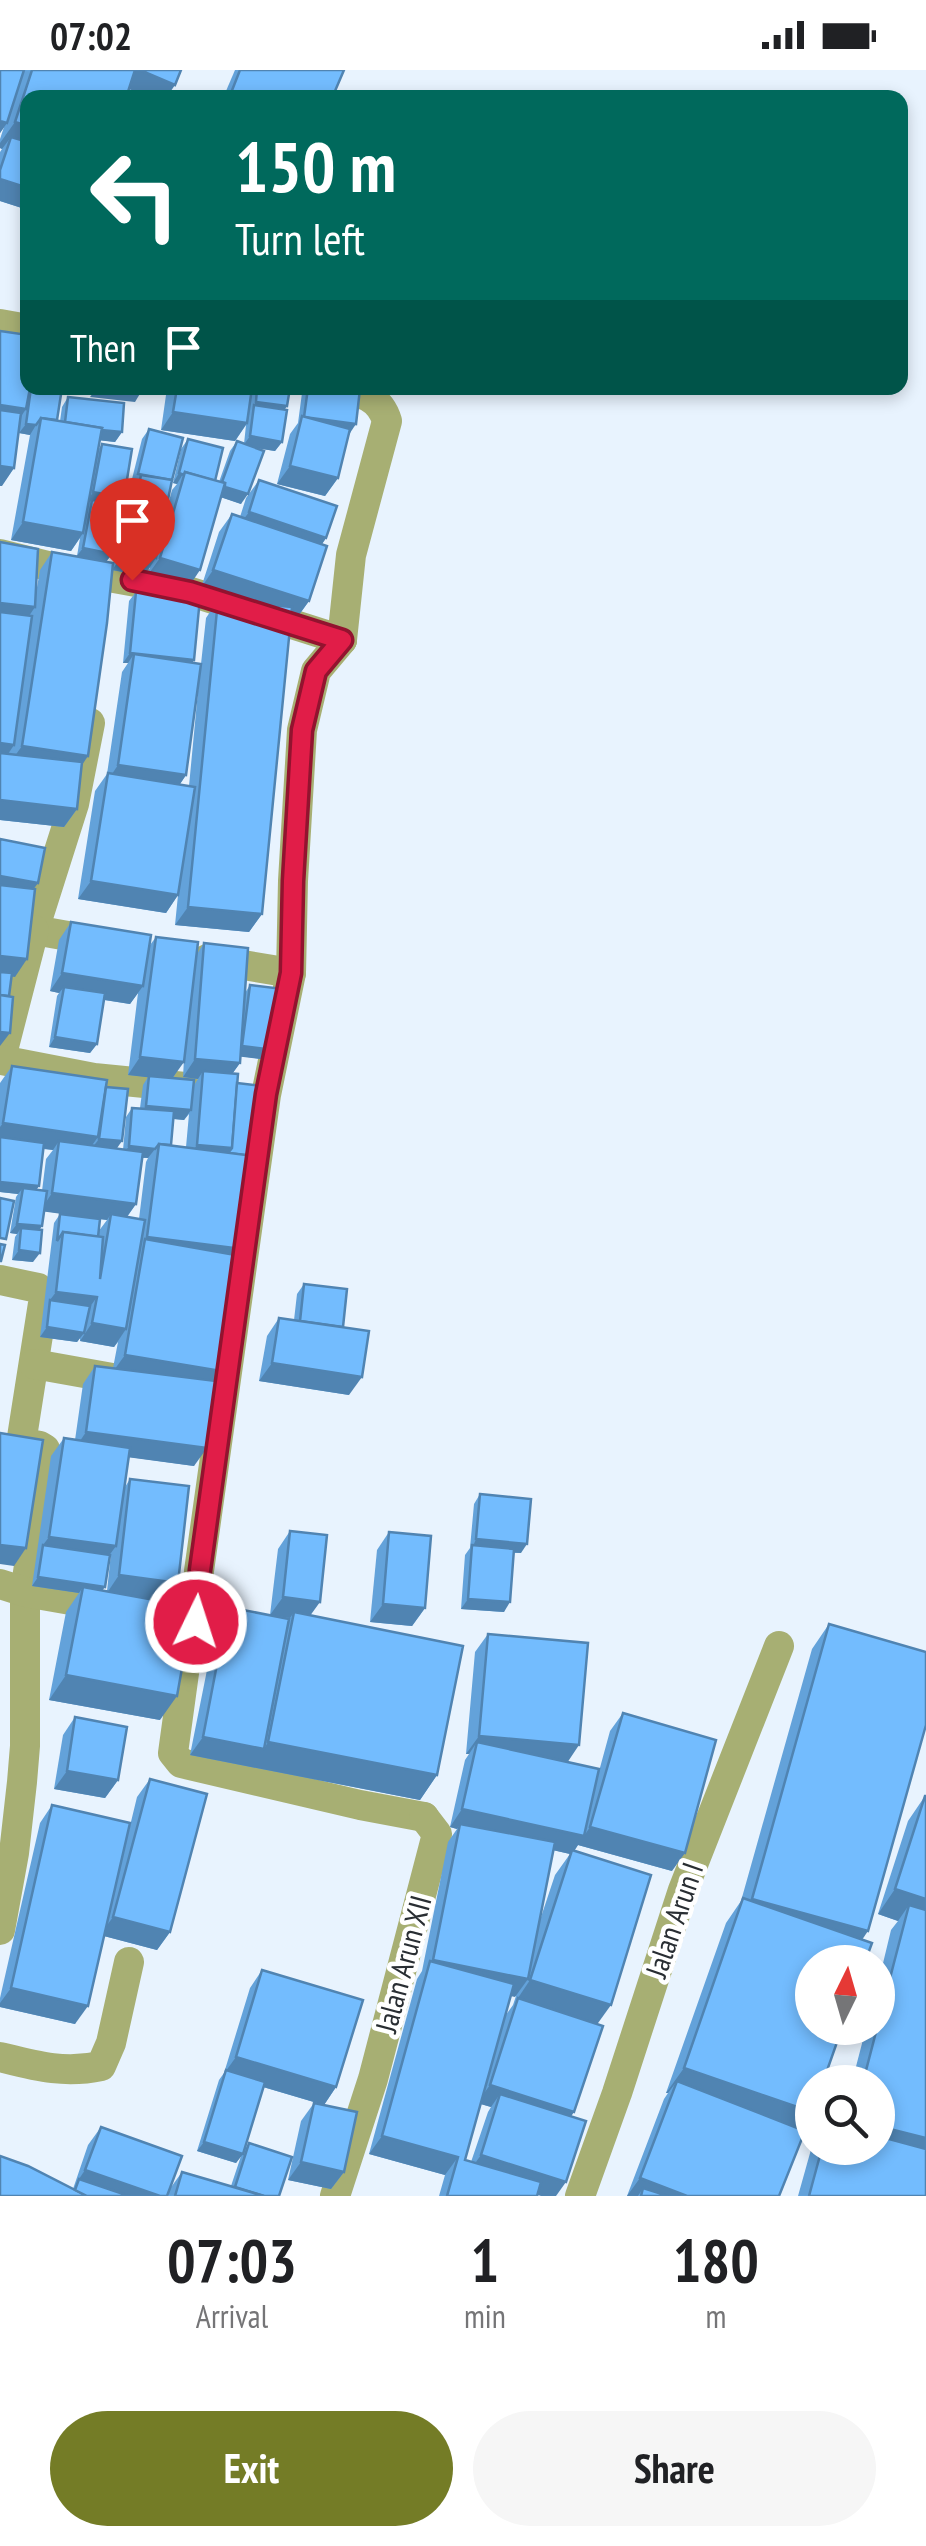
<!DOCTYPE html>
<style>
body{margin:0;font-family:"PT Sans Narrow",sans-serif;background:#f6f6f6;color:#202124;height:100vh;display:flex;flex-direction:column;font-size:38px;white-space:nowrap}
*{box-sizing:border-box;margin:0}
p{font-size:32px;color:#757577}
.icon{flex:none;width:55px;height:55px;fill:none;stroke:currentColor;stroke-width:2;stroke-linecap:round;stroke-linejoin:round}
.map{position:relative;height:2126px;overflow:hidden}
.panel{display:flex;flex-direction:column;background:#fff;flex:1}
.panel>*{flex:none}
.banner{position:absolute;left:20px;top:20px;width:888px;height:305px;border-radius:20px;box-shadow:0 5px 15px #0003;background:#00695c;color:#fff;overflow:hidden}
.needle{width:65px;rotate:5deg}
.tools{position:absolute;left:795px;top:1875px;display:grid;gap:20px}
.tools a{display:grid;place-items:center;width:100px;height:100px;border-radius:50%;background:#fff;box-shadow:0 5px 15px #0003;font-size:50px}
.pin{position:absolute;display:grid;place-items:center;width:85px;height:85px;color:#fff;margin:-102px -42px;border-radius:50% 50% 50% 0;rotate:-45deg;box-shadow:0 0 10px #0007}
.pin .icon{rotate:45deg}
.me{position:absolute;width:110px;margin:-55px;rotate:4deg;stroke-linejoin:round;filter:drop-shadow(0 0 8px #0008)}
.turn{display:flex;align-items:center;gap:35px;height:210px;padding:0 50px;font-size:45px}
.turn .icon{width:130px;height:130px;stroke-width:2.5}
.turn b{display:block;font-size:70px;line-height:85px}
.then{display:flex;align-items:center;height:95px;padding:0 50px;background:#0003;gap:20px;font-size:38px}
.eta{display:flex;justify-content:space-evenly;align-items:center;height:170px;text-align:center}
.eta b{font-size:60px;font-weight:700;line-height:70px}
.button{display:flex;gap:20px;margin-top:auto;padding:20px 50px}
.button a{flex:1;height:115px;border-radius:60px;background:#747c26;color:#fff;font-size:40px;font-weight:700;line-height:115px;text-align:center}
.button a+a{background:#f6f6f6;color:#202124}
.status{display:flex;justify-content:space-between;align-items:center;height:70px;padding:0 50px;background:#fff;direction:ltr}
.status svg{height:28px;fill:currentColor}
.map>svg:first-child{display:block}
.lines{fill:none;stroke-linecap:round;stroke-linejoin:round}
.minor{stroke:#a7af73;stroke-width:30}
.wall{fill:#63a2da;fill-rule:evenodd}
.shaded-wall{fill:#5084b2}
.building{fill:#73bcfe;stroke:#5084b2;stroke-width:2.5}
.route-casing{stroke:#92132f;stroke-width:25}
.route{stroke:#e11d48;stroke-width:18}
.labels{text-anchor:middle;stroke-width:9;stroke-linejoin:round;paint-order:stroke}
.street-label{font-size:30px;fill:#292e33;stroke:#fff}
</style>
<div class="status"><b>07:02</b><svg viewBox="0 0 49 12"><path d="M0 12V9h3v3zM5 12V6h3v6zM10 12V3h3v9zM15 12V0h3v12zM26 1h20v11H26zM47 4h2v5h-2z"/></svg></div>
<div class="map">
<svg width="926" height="2126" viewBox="0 0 926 2126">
<rect width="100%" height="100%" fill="#e8f3fe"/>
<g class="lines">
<g class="minor">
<polyline points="0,254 28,259"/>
<path d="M338,318C361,322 380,327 387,351L351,485L342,570"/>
<polyline points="0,484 48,496 191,522 342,570"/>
<polyline points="90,653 74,734 34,860 102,872"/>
<polyline points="207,889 291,903"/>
<polyline points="1,988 34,860"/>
<polyline points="1,990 94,1008 185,1017"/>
<polyline points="0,1210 38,1218 44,1227 22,1367 24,1373 40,1376 45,1379 46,1384 25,1522 25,1676 22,1712 14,1783 0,1860"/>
<polyline points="34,1294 129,1311"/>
<polyline points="0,1514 25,1522 196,1552 199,1501 266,1025 291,903 293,811 302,660 316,601 342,570"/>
<polyline points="188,1574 173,1683 181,1693 360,1735 424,1747"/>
<path d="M0,1987C36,1996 64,2004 101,1996L111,1973L129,1892"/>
<polyline points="335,2126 373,2009 437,1764 424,1747"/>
<polyline points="580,2126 617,2023 683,1820 779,1576"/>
</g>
</g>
<g class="wall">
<polygon points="0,0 181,0 166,28 150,28 129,19 28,28 28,140 0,131 0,82 2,79 0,78 0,69 4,57 0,63"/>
<polygon points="235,0 344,0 332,28 223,28"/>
<polygon points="0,261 28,318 80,323 61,321 57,350 60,351 62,337 68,327 122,362 115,372 100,370 98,380 102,374 120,434 112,484 106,492 77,739 64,757 0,750 0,472 36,523 40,500 52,482 77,486 80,468 71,481 11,470 30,365 19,363 14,398 2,415"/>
<polygon points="167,318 290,318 285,339 282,372 275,381 256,378 241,434 221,427 188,518 147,506 150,497 144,506 112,500 128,423 134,414 131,413 142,369 149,359 172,410 165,446 172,420 177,414 173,413 181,379 188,369 215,411 219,412 230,381 237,371 244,374 246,355 235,371 161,360"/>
<polygon points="305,318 343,318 349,363 338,408 325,426 277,414 290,364 298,353 302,323"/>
<path d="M259,410L326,468L322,474L309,531L296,549L291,547L262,844L249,862L175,855L178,825L166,843L78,829L95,721L107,704L122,602L128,593H123L129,531L136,522L194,590L192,593L201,594L206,548L218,530L246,533L201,518L219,462L232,444L240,447L246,428ZM200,600L189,716L180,714L186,705Z"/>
<path d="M71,852L150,875L156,867L197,884L204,873L245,923L250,915L274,980L268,990L240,986V993L232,1004L237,1013L256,1089L253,1094L238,1185L221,1301L214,1311L194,1396L129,1387L125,1417L130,1409L178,1513L166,1531L141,1527L160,1650L49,1630L66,1542L79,1523L32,1516L51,1386L64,1368L75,1370L83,1314L95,1296L113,1298L118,1272L114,1277L80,1271V1268L77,1272L40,1267L54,1153L60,1144L98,1162L107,1150L44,1141L33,1192L12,1190L15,1167L17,1164L10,1163L16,1127L18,1124L0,1122V1013L12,996L106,1017L117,1079L123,1080L126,1047L132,1038H140L143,1015L148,1007L128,1005L138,923L130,934L104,930L97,974L90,983L49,977L57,926L59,923L50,921L59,870ZM184,989L183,1007L198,1009L194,1015L173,1008ZM189,1044L186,1077L171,1075L173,1049L184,1050ZM43,1079L53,1080L46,1089L42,1121L36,1120L39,1116ZM142,1088H148L146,1092L139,1149L127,1147L136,1134ZM111,1483L107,1521L102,1520Z"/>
<polygon points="304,1214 343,1257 349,1325 259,1311 267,1266 279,1248 294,1250 297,1224"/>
<polygon points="480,1424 521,1483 514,1483 504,1542 461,1539 465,1485 470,1478 474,1434"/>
<polygon points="290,1461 310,1545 437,1705 420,1730 190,1685 216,1555 228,1537 270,1545 278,1479"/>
<polygon points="389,1462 425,1538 412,1556 370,1552 377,1480"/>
<polygon points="829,1554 862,1870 812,2043 801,2059 779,2126 627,2126 664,2029 668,2023 666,2023 726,1853 741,1831 812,1579"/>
<path d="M488,1564L567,1692L598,1705L610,1661L623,1643L672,1801L578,1775L574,1781L598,1954L571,2046L537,2126H439L445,2105L369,2084L417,1909L422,1901L448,1772L457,1759L450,1757L465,1690L469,1684H466L475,1582ZM553,1780L570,1784L555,1805L538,1856ZM510,1926H516L513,1935L505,1946ZM481,2034L491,2037L488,2042L471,2092L465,2090Z"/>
<polygon points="75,1647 118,1710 105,1728 54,1719 63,1665"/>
<polygon points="150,1709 170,1862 157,1880 104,1866 75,1954 0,1937 0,1928 40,1753 52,1735 129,1760 137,1727"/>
<polygon points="925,1726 926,2126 798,2126 812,2076 812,2078 878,2078 878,2012 852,2012 866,1958 878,1958 878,1914 891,1860 898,1851 878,1844 908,1751"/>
<polygon points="262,1900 336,2017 324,2035 263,2017 244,2080 249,2073 279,2126 168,2126 169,2120 182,2102 231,2116 241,2086 236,2093 197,2081 219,2010 224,2003 250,1918"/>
<polygon points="314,2033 344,2102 331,2119 288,2110 301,2051"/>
<polygon points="101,2057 167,2126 0,2126 73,2119 88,2075"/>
</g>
<g class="shaded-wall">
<polygon points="86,0 140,0 175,15 166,28 150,28"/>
<polygon points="0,51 7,53 0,63"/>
<polygon points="15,52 28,56 28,87 11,67 2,79 0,78 0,73"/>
<polygon points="0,109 28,118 28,140 0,131"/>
<polygon points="32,318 84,318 80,323"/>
<polygon points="97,318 141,322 135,332 90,327"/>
<polygon points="256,332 287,336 281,345 254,335 249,342"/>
<polygon points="0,335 26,339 14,357 0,355"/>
<polygon points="173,342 247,353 235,371 161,360"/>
<polygon points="304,348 356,354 350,363"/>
<polygon points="26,354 36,355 30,365 19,363"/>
<polygon points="65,356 122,362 115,372 58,366"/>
<polygon points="250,366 282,372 275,381 243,376"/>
<polygon points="0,396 14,398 2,416 0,416"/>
<polygon points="290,396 338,408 325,426 277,414"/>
<polygon points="179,403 183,404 177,414 173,413"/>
<polygon points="221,415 248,424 241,434 214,425"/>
<polygon points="93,422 124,428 118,437 92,430 90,432 87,432"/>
<polygon points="249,442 326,468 314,486 236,460"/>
<polygon points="23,452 83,463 71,481 11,470"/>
<polygon points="83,478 112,484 105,493 76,487"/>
<polygon points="125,482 156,488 144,506 112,500"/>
<polygon points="160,488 200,500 188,518 147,506"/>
<polygon points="213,500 309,531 296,549 201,518"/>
<polygon points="0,533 35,537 23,555 0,552"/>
<polygon points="130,583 194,590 188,599 134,584 128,593 123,593"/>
<polygon points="0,673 14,675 2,693 0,693"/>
<polygon points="22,676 88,686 76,704 9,694"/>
<polygon points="118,695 186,705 174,723 106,713"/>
<polygon points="0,730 77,739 64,757 0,750"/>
<polygon points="0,806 38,813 25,831 0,827"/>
<polygon points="91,811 178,825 166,843 78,829"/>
<polygon points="188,837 262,844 249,862 175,855"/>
<polygon points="0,886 27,889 15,907 0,905"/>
<polygon points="62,903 143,916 130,934 62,923 64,917 59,923 50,921"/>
<polygon points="0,962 10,963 0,976"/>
<polygon points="55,967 97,974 90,983 49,977"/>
<polygon points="242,976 274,980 268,990 235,986"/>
<polygon points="140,987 184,992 171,1010 128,1005"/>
<polygon points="195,989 240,993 227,1011 203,1001 198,1009 183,1007"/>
<polygon points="146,1036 191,1040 184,1050 139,1045"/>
<polygon points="3,1053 98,1067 85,1085 59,1071 53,1080 0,1072 0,1057"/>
<polygon points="99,1069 122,1071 115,1081 92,1078"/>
<polygon points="197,1075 232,1078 256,1089 250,1099 184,1093"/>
<polygon points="129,1076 155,1079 148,1088 122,1086"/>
<polygon points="0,1112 39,1116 32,1126 23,1118 18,1124 0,1122"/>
<polygon points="52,1123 136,1134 123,1152 111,1144 107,1150 40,1141"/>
<polygon points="17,1154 42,1156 35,1166 21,1158 17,1164 10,1163"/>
<polygon points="147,1167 242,1179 230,1197 145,1170"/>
<polygon points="19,1180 40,1183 33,1192 12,1190"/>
<polygon points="56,1222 97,1227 84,1245 50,1230"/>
<polygon points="92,1253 126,1259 114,1277 80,1271"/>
<polygon points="47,1257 84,1263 77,1272 40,1267"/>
<polygon points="125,1285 221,1301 208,1319 112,1303"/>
<polygon points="272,1293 362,1307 349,1325 259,1311"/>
<polygon points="86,1362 207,1378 194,1396 74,1380"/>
<polygon points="49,1467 116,1476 103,1494 43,1475"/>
<polygon points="476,1469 527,1474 521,1483 472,1479"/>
<polygon points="0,1475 26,1478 14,1496 0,1494"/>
<polygon points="119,1505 178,1513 166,1531 107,1523"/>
<polygon points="38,1507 105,1517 98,1526 83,1517 79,1523 32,1516"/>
<polygon points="283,1527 320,1532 307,1550 294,1542 290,1548 270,1545"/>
<polygon points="468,1529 510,1532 504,1542 461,1539"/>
<polygon points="383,1534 425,1538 412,1556 370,1552"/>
<polygon points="66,1605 177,1626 160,1650 49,1630"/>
<polygon points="479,1666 579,1675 567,1693 477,1672 469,1684 466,1684"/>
<polygon points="203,1667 264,1679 268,1672 437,1705 420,1730 190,1685"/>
<polygon points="67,1701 118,1710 105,1728 54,1719"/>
<polygon points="462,1739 584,1766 590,1757 685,1783 672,1801 578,1775 572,1784 572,1780 570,1784 459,1759 460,1754 457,1759 450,1757"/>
<polygon points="895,1819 926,1829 926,1859 909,1835 898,1851 878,1844"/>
<polygon points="752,1829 868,1861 851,1886 735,1854"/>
<polygon points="113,1847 170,1862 157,1880 100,1865"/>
<polygon points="433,1890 528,1909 515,1927 425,1909"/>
<polygon points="530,1910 611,1935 593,1960 518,1928"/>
<polygon points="11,1918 88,1936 75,1954 0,1937 0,1933"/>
<polygon points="236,1987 336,2017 324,2035 223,2005"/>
<polygon points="684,1998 812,2043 795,2067 677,2011 668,2023 666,2023"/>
<polygon points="490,2015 574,2042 562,2060 500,2024 491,2037 477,2033"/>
<polygon points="878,2056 926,2068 926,2097 878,2078"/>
<polygon points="382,2066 458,2087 445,2105 369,2084"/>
<polygon points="204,2072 243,2084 236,2093 197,2081"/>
<polygon points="481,2085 566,2112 556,2126 541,2126 468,2103"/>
<polygon points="301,2092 344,2102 331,2119 288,2110"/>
<polygon points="85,2100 160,2126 96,2126 79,2109"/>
<polygon points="640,2108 687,2126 641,2126 643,2118 638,2126 627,2126"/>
</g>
<g class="building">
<polygon points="0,0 24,0 7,53 0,51"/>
<polygon points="32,0 135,0 126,28 28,28 28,56 15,52"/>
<polygon points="140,0 181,0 175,15"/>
<polygon points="240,0 344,0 332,28 229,28"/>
<polygon points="11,67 28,72 28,118 0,109 0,100"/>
<polygon points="0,261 28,265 28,318 30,318 26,339 0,335"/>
<polygon points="31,318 62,318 57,350 41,348 36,355 26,354"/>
<polygon points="97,318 142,318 141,322"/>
<polygon points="177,318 252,318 247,353 173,342"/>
<polygon points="257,318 290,318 287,336 256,332"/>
<polygon points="308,318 343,318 360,319 356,354 304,347"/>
<polygon points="68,327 124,333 122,362 101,360 102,358 65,352"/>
<polygon points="254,335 287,340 282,372 250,366"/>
<polygon points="0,340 21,343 14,398 0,396"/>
<polygon points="302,346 350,359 338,408 290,396"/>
<polygon points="41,348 102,358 83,463 23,452"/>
<polygon points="149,359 183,368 172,410 138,404"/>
<polygon points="188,369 223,378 215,411 185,402 184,405 179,403"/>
<polygon points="237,371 264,381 248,424 225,417 225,413 222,412"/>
<polygon points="102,374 132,379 124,428 93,422"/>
<polygon points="185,402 225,413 200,500 160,488"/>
<polygon points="141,405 172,410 156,488 125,482"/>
<polygon points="259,410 337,436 326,468 249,442"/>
<polygon points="92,430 120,434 112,484 83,478"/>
<polygon points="232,444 327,476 309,531 213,500"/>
<polygon points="0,472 38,479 35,537 0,533"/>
<polygon points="52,482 113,493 107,553 88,686 22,676"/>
<polygon points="136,522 200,528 194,590 130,583"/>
<polygon points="218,530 292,537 262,844 188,837"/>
<polygon points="0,542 32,546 14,675 0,673"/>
<polygon points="134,584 201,594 186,705 118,695"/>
<polygon points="0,683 82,692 77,739 0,730"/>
<polygon points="108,703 195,717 178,825 91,811"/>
<polygon points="0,769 45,778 38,813 0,806"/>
<polygon points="0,815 35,819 27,889 0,886"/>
<polygon points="71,852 151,865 143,916 62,903"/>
<polygon points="156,867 198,872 184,992 140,987"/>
<polygon points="204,873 248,878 240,993 195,989"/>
<polygon points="0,902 12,903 9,926 0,925"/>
<polygon points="250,915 283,919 274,980 242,976"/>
<polygon points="64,917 105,923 97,974 55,967"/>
<polygon points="0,925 13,927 10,963 0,962"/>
<polygon points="12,996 107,1010 98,1067 3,1053"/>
<polygon points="203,1001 238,1004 232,1078 197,1075"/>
<polygon points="149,1006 194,1010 191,1040 146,1036"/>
<polygon points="237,1013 263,1016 256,1089 254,1089 254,1086 228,1083 232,1078"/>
<polygon points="106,1017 128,1019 122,1071 99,1069"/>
<polygon points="132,1038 174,1041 171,1075 159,1074 155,1079 129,1076"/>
<polygon points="0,1067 44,1073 39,1116 0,1112"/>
<polygon points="59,1071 143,1082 136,1134 52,1123"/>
<polygon points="159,1074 254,1086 242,1179 147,1167"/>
<polygon points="23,1118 47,1121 42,1156 17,1154"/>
<polygon points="0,1128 14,1131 6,1169 0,1168"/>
<polygon points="60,1144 100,1149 98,1167 63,1162 57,1171"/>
<polygon points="111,1144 145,1150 126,1259 92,1253 97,1227 56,1222 63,1162 103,1167 100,1209"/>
<polygon points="21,1158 42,1160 40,1183 19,1180"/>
<polygon points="145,1169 241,1186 221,1301 125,1285"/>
<polygon points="0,1174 5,1175 1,1191 0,1191"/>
<polygon points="304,1214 347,1219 343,1257 300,1251"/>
<polygon points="50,1230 90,1236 84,1263 47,1257"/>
<polygon points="279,1248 369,1261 362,1307 272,1293"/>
<polygon points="95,1296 216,1311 207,1378 86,1362"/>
<polygon points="0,1363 43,1370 26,1478 0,1475"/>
<polygon points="64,1368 130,1378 116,1476 49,1467"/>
<polygon points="130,1409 189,1416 178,1513 119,1505"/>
<polygon points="480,1424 531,1429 527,1474 476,1469"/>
<polygon points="290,1461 327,1465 320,1532 283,1527"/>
<polygon points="389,1462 431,1466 425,1538 383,1534"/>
<polygon points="43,1475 110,1485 105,1517 38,1507"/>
<polygon points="472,1475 514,1479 510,1532 468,1529"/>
<polygon points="83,1517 193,1537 177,1626 66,1605"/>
<polygon points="228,1537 289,1549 264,1679 203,1667"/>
<polygon points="294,1542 463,1576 437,1705 268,1672"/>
<polygon points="829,1554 926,1582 926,1655 868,1861 752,1829"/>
<polygon points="488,1564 588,1573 579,1675 479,1666"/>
<polygon points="623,1643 716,1670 685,1783 590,1757"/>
<polygon points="75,1647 127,1657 118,1710 67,1701"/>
<polygon points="477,1672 599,1699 584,1766 462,1739"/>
<polygon points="150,1709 207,1724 170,1862 113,1847"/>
<polygon points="925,1726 926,1726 926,1829 895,1819"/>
<polygon points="52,1735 130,1753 88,1936 11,1918"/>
<polygon points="460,1754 555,1772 528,1909 433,1890"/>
<polygon points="572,1780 651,1805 611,1935 530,1910"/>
<polygon points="743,1828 872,1873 865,1892 812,1892 812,1958 842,1958 823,2012 812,2012 812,2042 684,1998"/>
<polygon points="909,1835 926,1840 926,2068 878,2056 878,2012 863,2012"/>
<polygon points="430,1891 514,1914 465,2090 541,2112 537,2126 447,2126 458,2087 382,2066"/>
<polygon points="262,1900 363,1930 336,2017 236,1987"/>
<polygon points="518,1928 603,1956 574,2042 490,2015"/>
<polygon points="226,2000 265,2012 243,2084 204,2072"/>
<polygon points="677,2011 805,2061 779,2126 687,2126 640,2108"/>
<polygon points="500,2024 586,2051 566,2112 481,2085"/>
<polygon points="314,2033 357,2042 344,2102 301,2092"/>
<polygon points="101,2057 182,2086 167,2126 160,2126 85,2100"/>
<polygon points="878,2066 926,2079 926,2126 809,2126 822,2078 878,2078"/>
<polygon points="249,2073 292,2087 279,2126 264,2126 235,2117"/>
<polygon points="0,2086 28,2096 87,2126 0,2126"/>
<polygon points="182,2102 264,2126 175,2126"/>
<polygon points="79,2109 129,2126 87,2126 75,2120"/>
<polygon points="643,2118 668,2126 641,2126"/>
</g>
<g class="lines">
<defs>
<polyline id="route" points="132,510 190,522 342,570 316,601 302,660 293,811 291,903 266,1024 200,1500 196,1552"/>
</defs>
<use href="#route" class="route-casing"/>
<use href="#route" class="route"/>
</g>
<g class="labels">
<g class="street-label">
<text transform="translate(675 1850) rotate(-71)" y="10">Jalan Arun I</text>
<text transform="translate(404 1894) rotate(-75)" y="10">Jalan Arun XII</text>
</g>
</g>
</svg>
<div class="tools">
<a><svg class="needle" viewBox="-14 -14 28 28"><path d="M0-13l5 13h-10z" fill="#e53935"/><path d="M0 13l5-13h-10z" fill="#757577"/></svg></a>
<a><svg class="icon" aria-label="search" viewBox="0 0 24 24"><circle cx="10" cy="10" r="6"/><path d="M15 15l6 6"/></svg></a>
</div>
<div class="pin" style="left:132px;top:510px;background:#d93025"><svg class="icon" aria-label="arrive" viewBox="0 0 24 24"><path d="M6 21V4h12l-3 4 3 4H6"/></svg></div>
<svg class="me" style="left:196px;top:1552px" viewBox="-20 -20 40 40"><circle r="17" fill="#e11d48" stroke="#fff" stroke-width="3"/><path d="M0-11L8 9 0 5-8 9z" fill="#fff"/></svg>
<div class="banner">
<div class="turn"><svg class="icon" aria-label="left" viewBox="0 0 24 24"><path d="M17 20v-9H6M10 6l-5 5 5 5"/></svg><div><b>150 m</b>Turn left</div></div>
<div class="then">Then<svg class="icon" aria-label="arrive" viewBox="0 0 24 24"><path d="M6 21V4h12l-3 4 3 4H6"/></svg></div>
</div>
</div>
<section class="panel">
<div class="eta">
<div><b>07:03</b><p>Arrival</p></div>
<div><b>1</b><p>min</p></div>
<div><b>180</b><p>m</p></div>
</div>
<div class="button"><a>Exit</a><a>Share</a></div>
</section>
